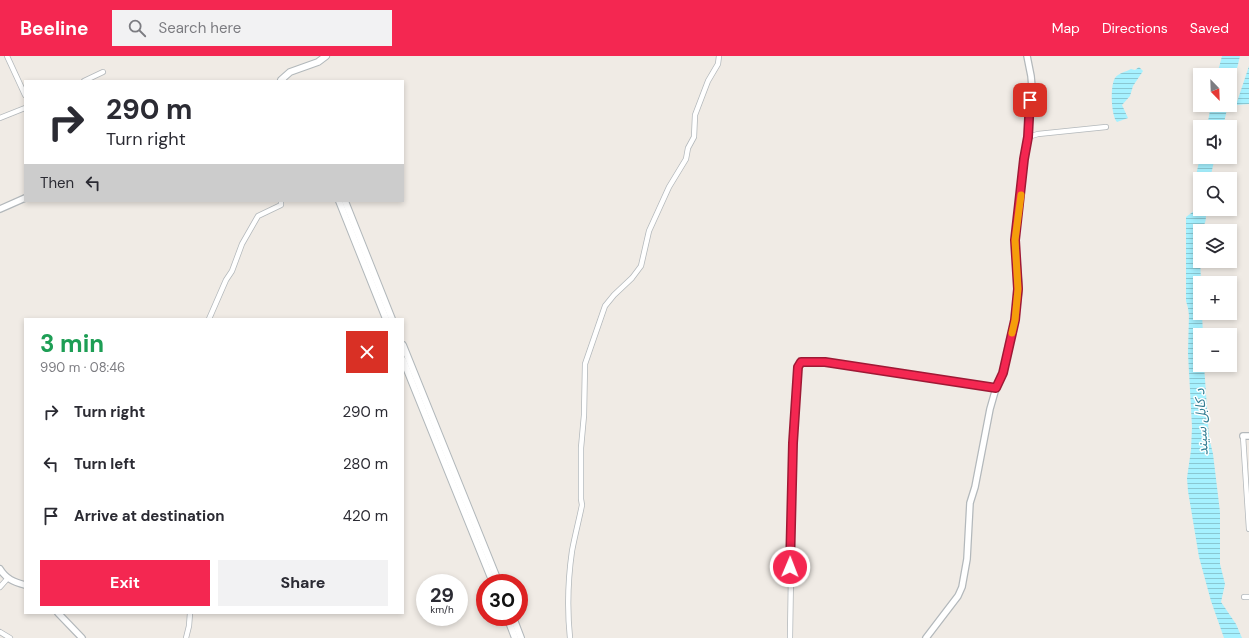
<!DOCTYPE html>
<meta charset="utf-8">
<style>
body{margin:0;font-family:"DM Sans","Noto Sans Arabic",sans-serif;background:#f2f2f3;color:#2b2b33;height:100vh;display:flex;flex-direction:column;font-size:15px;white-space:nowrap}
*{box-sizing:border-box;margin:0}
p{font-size:13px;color:#7c7c81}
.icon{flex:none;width:22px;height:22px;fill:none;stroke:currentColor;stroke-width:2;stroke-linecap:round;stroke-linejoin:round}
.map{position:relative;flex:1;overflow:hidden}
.drawer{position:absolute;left:24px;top:262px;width:380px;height:296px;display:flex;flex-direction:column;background:#fff;border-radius:0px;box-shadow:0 2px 6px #0003}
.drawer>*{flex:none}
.banner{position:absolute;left:24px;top:24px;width:380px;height:122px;border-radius:0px;box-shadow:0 2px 6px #0003;background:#fff;color:#2b2b33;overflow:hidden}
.needle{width:26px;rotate:157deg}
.buttons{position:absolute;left:1193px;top:12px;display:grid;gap:8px}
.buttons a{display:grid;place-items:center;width:44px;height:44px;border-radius:0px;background:#fff;box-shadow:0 2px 6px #0003;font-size:20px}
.speed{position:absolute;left:416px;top:518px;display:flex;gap:8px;font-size:20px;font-weight:700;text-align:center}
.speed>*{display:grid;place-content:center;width:52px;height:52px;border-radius:50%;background:#fff;box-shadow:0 2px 6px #0003;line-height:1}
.speed small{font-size:10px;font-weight:400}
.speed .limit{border:6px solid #d22;background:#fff;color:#111}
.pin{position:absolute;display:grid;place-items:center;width:34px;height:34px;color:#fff;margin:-17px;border-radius:8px;box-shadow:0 2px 6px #0006}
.me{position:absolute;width:44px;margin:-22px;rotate:1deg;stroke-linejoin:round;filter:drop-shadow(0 0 3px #0008)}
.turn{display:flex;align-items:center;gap:14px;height:84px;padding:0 16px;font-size:18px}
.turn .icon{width:52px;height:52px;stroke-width:2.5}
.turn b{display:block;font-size:28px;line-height:34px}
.then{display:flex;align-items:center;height:38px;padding:0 16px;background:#0003;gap:8px;font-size:15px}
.round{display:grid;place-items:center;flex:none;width:42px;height:42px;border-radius:0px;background:#f2f2f3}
.summary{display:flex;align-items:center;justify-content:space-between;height:68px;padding:0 16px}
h1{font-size:24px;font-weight:700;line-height:30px;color:#1e9e55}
.button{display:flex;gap:8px;margin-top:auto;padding:8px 16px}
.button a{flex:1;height:46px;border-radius:0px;background:#f42751;color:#fff;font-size:16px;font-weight:700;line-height:46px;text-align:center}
.button a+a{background:#f2f2f3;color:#2b2b33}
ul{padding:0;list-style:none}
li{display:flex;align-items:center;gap:12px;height:52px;padding:0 16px}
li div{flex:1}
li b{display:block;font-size:15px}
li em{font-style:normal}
header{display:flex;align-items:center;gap:24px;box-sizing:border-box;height:56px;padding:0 20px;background:#f42751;color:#fff}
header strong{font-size:19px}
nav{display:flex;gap:22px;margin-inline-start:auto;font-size:14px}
.search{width:280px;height:36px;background:#f2f2f3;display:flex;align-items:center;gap:10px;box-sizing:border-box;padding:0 14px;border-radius:0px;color:#7c7c81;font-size:15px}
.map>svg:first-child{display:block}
.water{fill:url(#water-rules)}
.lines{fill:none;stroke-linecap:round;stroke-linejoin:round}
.minor-casing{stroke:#b3b8bb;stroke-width:6}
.tertiary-casing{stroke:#b3b8bb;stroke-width:8}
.secondary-casing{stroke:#b2b8bb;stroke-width:8}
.minor{stroke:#fff;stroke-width:4.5}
.tertiary{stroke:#fff;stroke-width:5.5}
.secondary{stroke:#fff;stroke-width:6}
.route-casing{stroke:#9f1935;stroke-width:10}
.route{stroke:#f42751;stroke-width:7}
.slow{stroke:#f59e0b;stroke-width:7}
.labels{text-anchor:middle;stroke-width:3;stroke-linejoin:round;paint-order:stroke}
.water-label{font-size:14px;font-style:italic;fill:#327d93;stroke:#fff}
</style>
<header>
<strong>Beeline</strong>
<div class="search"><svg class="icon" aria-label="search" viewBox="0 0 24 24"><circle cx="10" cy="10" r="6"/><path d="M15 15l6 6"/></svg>Search here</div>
<nav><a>Map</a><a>Directions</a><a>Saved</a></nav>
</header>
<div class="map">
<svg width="1249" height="582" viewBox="0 0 1249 582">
<defs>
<pattern id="water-rules" width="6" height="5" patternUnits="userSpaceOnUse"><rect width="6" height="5" fill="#a6f1ff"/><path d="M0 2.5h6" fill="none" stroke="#8ac7d2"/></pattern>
</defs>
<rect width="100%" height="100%" fill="#f0ebe5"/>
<g class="water">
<polygon points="1222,0 1240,0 1230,42 1230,19 1217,19"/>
<polygon points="1249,10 1249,48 1236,49"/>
<path d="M1139,11L1143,15L1133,30L1130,40L1122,49L1128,62L1117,66C1111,60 1110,29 1115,22C1118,17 1126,16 1131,13L1135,14Z"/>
<polygon points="1211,49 1228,49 1223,71 1207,71"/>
<path d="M1200,101H1215L1210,123H1200V153H1206C1206,161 1207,170 1199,174L1201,227H1200V257H1202L1203,279H1200V309H1204L1209,381L1213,398L1220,456V508L1225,528L1221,546L1236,568L1242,582H1224L1211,545L1199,501L1188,435L1187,422L1191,394L1192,371L1188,297L1189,259L1188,252L1186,245V161L1194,155L1197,148V134L1194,129Z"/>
</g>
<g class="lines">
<defs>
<g id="minor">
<polyline points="7,0 25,39"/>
<polyline points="84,25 103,16"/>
<polyline points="0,62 25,52"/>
<polyline points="1028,81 1038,78 1106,71"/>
<polyline points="209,263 226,224 232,215 242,188 258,160 281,149 281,145"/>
<polyline points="1243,380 1249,473"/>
<polyline points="0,531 8,522"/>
<polyline points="1244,541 1249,541"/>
<polyline points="0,576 10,582"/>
<polyline points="186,582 189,570 190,557"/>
<path d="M570,582C567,553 568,523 572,495C575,479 579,464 582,449L581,443V392L584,359L585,308L605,250L614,239L632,222L641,210L649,175L669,131L686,103L688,92L694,81L695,59L708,25L718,8L719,0"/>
<polyline points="790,582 793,387 798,311 801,306 825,306 996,332"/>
</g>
<g id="tertiary">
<polyline points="0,153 25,142"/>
<polyline points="1243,380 1249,380"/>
<path d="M0,513C6,523 14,526 25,529"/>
<polyline points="58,557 82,582"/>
<polyline points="926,582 958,540 962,531 967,503 970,447 975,431 990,353 996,332 1003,317 1015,264 1019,233 1015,184 1024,103 1028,81 1032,31 1031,20 1027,0"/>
</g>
<g id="secondary">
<polyline points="283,25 281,24 290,16 318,6 326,0"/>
<polyline points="339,145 386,263"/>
<polyline points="345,145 392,263"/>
<polyline points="403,289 499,527"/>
<polyline points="403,304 493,527"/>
<polyline points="507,561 515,582"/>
<polyline points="513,561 521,582"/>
</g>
</defs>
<use href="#minor" class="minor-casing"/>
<use href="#tertiary" class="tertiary-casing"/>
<use href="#secondary" class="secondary-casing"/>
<use href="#minor" class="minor"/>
<use href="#tertiary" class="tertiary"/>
<use href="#secondary" class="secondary"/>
</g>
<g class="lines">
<defs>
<polyline id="route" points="790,511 793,387 798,311 801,306 825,306 996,332 1003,317 1015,264 1018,233 1015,184 1024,103 1028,81 1030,44"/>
</defs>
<use href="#route" class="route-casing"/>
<use href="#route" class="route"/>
<polyline class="slow" points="1012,277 1015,264 1018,233 1015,184 1021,139"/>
</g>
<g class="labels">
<g class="water-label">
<text transform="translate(1201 366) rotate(-93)" y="5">د کابل سيند</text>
</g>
</g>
</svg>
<div class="buttons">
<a><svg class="needle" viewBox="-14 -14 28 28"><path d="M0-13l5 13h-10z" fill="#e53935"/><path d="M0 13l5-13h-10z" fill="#7c7c81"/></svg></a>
<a><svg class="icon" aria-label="sound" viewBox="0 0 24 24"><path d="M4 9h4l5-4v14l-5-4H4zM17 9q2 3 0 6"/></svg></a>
<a><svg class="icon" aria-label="search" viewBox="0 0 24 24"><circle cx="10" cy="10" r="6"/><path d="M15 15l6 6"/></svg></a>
<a><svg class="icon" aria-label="layers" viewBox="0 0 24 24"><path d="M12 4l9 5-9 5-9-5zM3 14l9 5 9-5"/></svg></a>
<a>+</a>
<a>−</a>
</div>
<div class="speed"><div>29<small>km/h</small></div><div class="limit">30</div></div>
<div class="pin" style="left:1030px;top:44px;background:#d93025"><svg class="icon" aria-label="arrive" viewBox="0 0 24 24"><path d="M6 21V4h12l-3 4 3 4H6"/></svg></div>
<svg class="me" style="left:790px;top:511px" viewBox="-20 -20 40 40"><circle r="17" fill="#f42751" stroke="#fff" stroke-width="3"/><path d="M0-11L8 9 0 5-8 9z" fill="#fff"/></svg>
<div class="banner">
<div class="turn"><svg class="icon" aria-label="right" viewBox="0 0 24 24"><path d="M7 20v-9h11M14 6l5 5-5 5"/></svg><div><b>290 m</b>Turn right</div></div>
<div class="then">Then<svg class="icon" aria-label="left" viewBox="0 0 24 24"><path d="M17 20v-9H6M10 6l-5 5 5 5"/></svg></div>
</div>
<section class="drawer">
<div class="summary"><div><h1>3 min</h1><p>990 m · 08:46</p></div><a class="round" style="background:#d93025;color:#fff"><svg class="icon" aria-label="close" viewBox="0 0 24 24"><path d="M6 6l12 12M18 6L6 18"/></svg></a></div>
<ul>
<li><svg class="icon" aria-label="right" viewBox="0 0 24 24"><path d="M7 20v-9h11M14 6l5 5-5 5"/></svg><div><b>Turn right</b></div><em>290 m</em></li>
<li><svg class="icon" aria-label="left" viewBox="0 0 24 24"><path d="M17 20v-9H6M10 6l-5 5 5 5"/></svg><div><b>Turn left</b></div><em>280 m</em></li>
<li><svg class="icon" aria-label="arrive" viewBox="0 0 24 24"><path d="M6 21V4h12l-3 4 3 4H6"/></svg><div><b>Arrive at destination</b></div><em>420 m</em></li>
</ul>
<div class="button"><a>Exit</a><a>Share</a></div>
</section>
</div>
